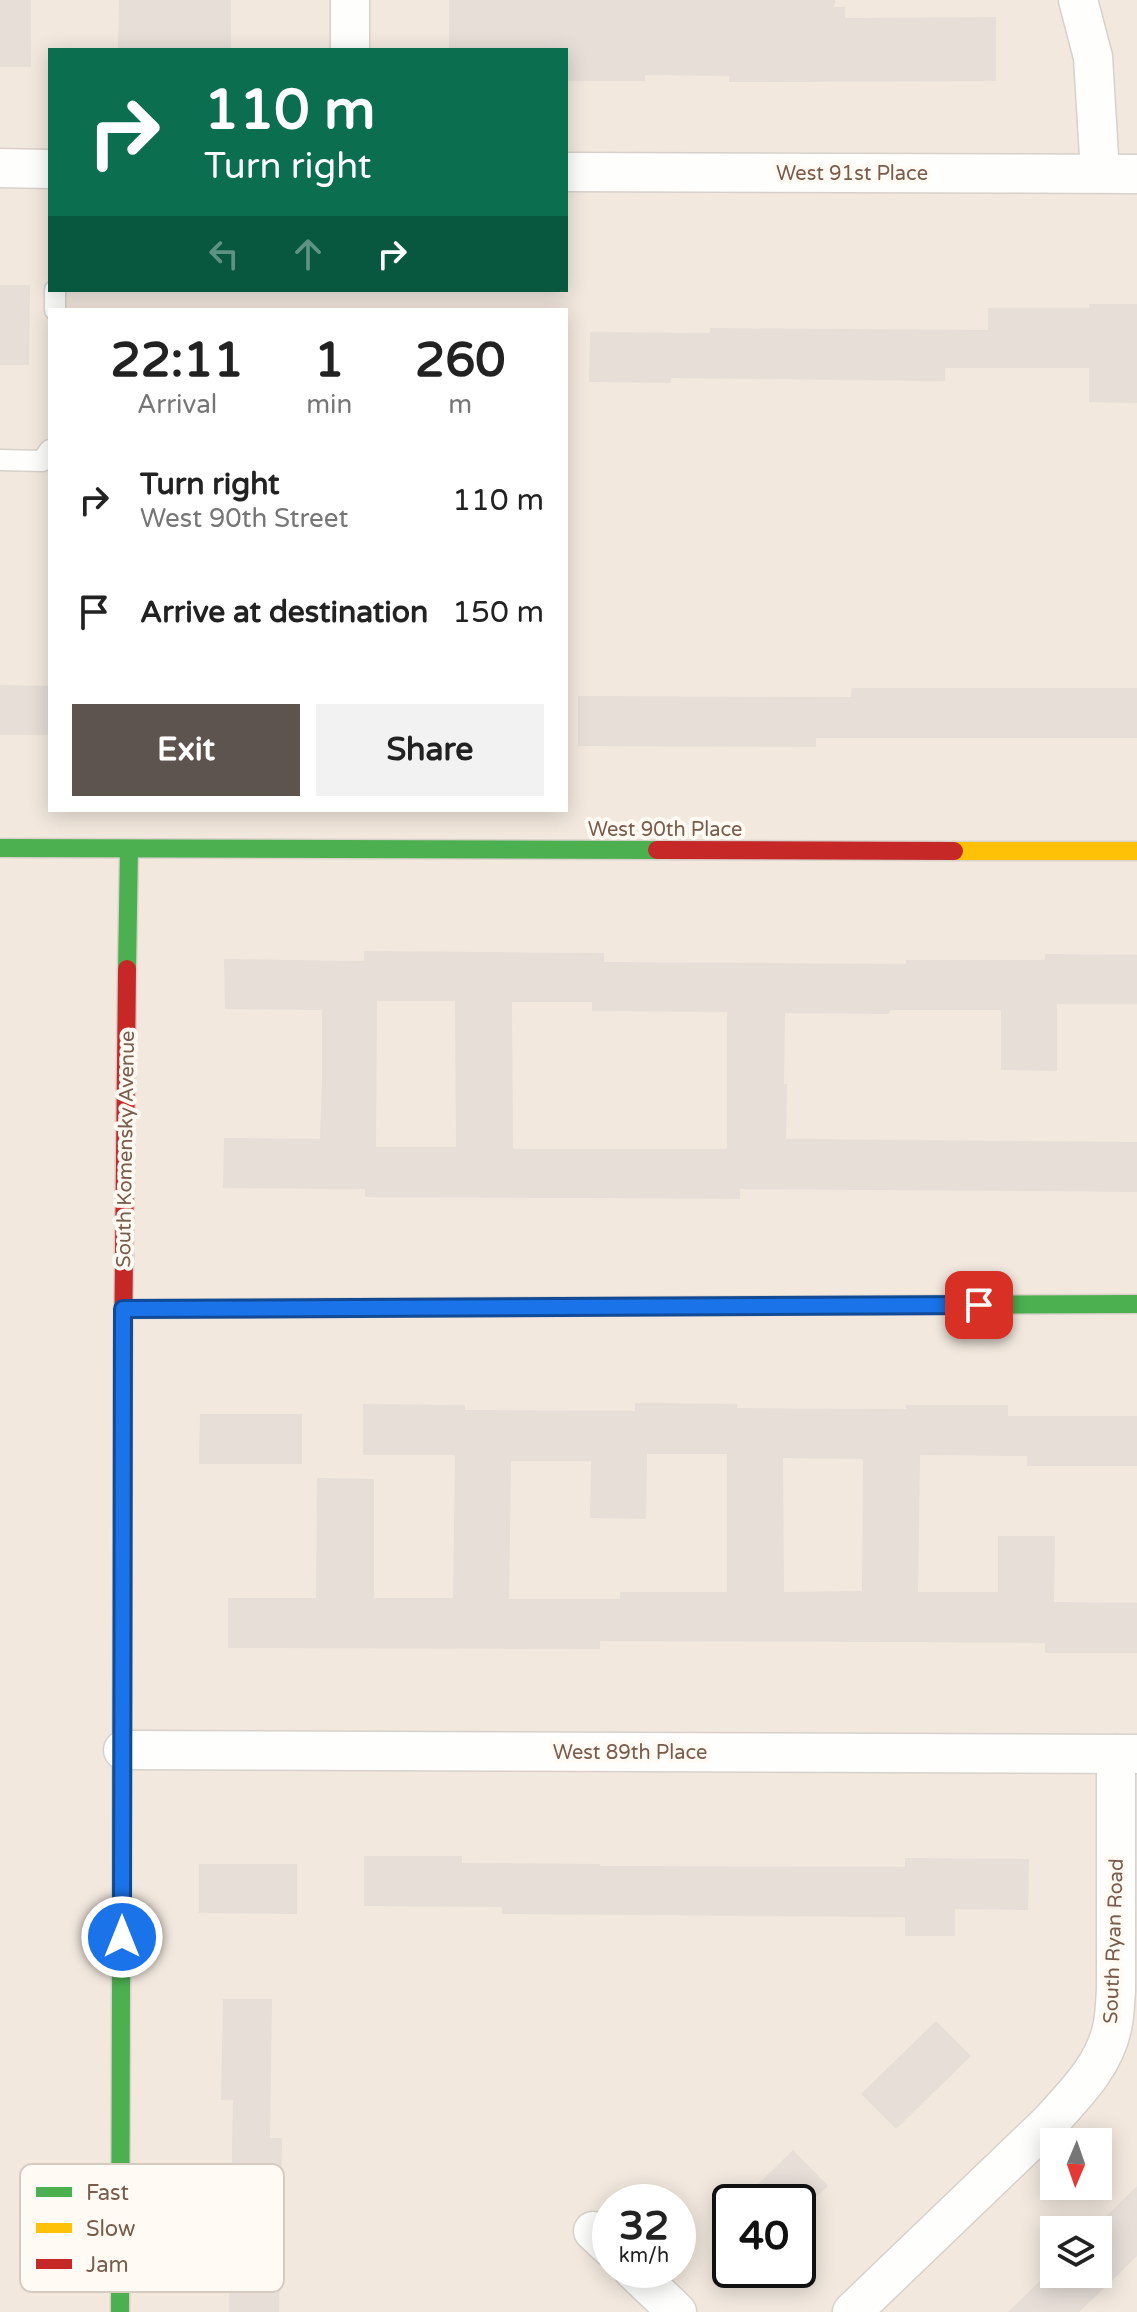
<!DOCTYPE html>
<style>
body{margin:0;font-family:"Varela Round",sans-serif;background:#f2f2f2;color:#222;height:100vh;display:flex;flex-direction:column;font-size:30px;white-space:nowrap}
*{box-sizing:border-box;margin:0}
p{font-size:26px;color:#767676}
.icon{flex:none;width:44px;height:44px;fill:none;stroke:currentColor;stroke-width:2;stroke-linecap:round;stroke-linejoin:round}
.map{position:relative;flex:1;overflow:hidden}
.sheet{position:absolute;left:48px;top:308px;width:520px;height:504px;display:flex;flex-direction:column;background:#fff;border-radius:0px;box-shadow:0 4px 20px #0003}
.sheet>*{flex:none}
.top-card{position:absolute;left:48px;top:48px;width:520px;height:244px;border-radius:0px;box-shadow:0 4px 20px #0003;background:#0b6e4f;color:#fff;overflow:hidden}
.needle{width:52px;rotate:182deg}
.buttons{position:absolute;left:1040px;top:2128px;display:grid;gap:16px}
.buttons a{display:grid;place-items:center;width:72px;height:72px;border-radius:0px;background:#fff;box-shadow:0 4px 20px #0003;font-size:40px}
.speed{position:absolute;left:592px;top:2184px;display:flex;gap:16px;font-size:40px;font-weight:700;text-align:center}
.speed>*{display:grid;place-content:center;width:104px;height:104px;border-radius:50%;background:#fff;box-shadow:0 4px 20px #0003;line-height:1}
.speed small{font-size:20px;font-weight:400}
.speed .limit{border:4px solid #111;border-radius:12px;background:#fff;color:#111}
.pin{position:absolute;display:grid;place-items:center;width:68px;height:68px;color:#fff;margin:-34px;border-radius:16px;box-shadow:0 4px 12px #0006}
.me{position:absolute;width:88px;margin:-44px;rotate:0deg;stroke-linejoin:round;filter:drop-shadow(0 0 6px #0008)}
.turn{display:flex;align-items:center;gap:28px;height:168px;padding:0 24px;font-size:36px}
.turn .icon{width:104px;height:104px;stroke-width:2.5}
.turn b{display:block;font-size:56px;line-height:68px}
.lanes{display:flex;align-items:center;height:76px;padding:0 24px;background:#0003;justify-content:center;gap:40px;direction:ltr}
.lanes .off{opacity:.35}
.eta{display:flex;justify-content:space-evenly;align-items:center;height:136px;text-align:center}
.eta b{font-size:48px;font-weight:800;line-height:56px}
.cta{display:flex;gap:16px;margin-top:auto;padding:16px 24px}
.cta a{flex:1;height:92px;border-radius:0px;background:#5d544f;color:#fff;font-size:32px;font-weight:800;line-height:92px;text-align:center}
.cta a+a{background:#f2f2f2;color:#222}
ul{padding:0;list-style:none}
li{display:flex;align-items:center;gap:24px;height:112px;padding:0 24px}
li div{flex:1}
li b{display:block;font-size:30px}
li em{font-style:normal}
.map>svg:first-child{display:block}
.residential{fill:#f2e8de;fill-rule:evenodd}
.building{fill:#e6ded7;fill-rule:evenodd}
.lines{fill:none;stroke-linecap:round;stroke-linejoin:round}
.lane-casing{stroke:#d7d1cb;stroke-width:23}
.street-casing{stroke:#d7d1cb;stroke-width:41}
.fast-casing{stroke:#d9d2cb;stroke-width:21}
.slow-casing{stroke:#d9d2cb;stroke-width:21}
.jam-casing{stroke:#d9d2cb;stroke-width:21}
.lane{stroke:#fefefd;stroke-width:20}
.street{stroke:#fefefd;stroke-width:38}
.fast{stroke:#4caf50;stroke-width:18}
.slow{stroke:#ffc107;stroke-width:18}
.jam{stroke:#c62828;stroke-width:18}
.route-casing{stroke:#114b97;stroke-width:20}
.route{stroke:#1a73e8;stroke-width:14}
.labels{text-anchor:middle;stroke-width:8;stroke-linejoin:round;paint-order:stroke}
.street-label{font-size:20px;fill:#7a5c4d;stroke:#fffaf3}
.key{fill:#fffaf3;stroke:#d7cbc1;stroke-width:2}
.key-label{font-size:22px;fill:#7a5c4d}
</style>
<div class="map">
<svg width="1137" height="2312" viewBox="0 0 1137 2312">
<rect width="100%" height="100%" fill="#f9f5f0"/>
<path class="residential" d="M0,0H1137V2312H0ZM50,50H566V290H50ZM50,310H566V810H50ZM1054,2142H1098V2186H1054ZM610,2202H678V2270H610ZM730,2202H798V2270H730ZM1054,2230H1098V2274H1054Z"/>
<g class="building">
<rect x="0" y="0" width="31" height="67"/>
<polygon points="119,0 231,0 231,50 118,50"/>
<polygon points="449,0 835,0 834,7 845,7 845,18 996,17 996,81 729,82 729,76 645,75 645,81 566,81 566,50 449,50"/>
<polygon points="0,285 30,285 29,365 0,365"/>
<polygon points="1089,304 1137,304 1137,403 1089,402 1089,368 945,368 945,381 671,378 671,383 589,382 590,332 710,333 710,328 988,330 988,308 1089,308"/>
<polygon points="0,685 50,686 50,735 0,735"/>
<polygon points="852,688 1137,688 1137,738 816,738 816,747 578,746 578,696 851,697"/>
<path d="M364,951L604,953V962L739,963L906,964V960H1045V954L1137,955V1004H1057V1071L1001,1070V1010H890L889,1014L785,1013L784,1084H787L786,1139L1137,1142V1192L740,1189V1199L589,1198L365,1197V1189L223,1188L224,1138L320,1139L322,1082V1010L225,1009L224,959L364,961ZM377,1001H455L456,1147H376ZM512,1002H592V1011L727,1012V1149H513Z"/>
<path d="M635,1403L737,1404V1408L906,1409V1405H1008V1416H1137V1466H1027V1456L920,1455L918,1592H998V1536H1055L1054,1602L1137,1603V1653H1045V1643L908,1642L600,1641V1649L228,1648V1598H316L317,1478L374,1479V1598H453L455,1455H363V1404L465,1405V1410L635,1411ZM647,1454H727V1592H620V1599H509L511,1461H591L590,1518L646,1519ZM783,1458L863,1459L862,1591L784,1592Z"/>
<polygon points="200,1414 302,1414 302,1464 199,1464"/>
<polygon points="364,1856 462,1856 462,1863 600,1864 600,1866 905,1867 905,1858 1029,1859 1028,1910 955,1909 955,1936 905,1936 905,1917 502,1914 502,1907 364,1906"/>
<polygon points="199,1864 297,1864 297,1914 199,1913"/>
<polygon points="223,1999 272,1999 270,2138 282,2138 279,2312 229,2312 233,2100 221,2100"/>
<polygon points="936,2021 971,2056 896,2129 861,2094"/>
<polygon points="793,2150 828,2186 811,2202 740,2202"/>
<polygon points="1137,2186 1137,2256 1119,2274 1079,2312 1008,2312 1054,2267 1054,2274 1098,2274 1098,2230 1092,2230"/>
</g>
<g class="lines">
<defs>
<g id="lane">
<polyline points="55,310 55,290"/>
<polyline points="0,460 42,461 50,450"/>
</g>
<g id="street">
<polyline points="1078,0 1093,57 1100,173"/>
<polyline points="350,50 350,0"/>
<polyline points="0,168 50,169"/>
<polyline points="566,172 1137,174"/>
<polyline points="123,1750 1137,1754"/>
<polyline points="593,2231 610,2247"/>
<polyline points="633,2270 677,2312"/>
<path d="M852,2312L1050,2122C1075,2094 1104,2066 1112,2028C1115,2016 1115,2002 1116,1990V1754"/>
</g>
<g id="fast">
<polyline points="0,848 657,850"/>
<polyline points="127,969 129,849"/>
<polyline points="123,1309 1137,1304"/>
<polyline points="120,2312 123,1351"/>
</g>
<polyline id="slow" points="954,851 1137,851"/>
<g id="jam">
<polyline points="657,850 954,851"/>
<polyline points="123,1351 127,969"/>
</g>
</defs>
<use href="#lane" class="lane-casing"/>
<use href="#street" class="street-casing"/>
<use href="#fast" class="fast-casing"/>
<use href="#slow" class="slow-casing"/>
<use href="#jam" class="jam-casing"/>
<use href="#lane" class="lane"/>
<use href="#street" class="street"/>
<use href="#fast" class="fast"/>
<use href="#slow" class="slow"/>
<use href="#jam" class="jam"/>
</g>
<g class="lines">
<defs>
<polyline id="route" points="122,1937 123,1309 979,1305"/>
</defs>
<use href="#route" class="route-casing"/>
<use href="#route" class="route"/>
</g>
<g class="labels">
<g class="street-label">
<text x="852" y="180">West 91st Place</text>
<text x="665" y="836">West 90th Place</text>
<text transform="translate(125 1149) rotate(-89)" y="7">South Komensky Avenue</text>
<text x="630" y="1759">West 89th Place</text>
<text transform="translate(1113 1941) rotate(-88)" y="7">South Ryan Road</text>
</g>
</g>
<rect x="20" y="2164" width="264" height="128" rx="12" class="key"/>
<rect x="36" y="2187" width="36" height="10" fill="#4caf50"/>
<rect x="36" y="2223" width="36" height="10" fill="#ffc107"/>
<rect x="36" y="2259" width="36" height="10" fill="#c62828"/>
<g class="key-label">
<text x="86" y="2200">Fast</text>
<text x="86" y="2236">Slow</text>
<text x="86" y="2272">Jam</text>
</g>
</svg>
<div class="buttons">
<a><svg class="needle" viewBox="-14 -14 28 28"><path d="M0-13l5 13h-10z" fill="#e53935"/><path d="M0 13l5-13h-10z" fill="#767676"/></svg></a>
<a><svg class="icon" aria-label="layers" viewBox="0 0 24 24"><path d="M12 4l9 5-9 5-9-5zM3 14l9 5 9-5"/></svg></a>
</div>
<div class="speed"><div>32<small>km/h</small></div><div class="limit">40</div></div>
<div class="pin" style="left:979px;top:1305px;background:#d93025"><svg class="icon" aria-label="arrive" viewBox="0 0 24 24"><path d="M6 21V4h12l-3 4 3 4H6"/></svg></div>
<svg class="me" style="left:122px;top:1937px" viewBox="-20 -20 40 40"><circle r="17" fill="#1a73e8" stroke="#fff" stroke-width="3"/><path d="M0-11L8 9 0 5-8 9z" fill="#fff"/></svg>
<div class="top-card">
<div class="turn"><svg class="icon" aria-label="right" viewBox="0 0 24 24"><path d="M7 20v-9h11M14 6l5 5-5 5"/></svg><div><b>110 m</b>Turn right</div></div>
<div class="lanes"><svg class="icon off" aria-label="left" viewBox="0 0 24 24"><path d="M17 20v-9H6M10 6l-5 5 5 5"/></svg><svg class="icon off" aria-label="ahead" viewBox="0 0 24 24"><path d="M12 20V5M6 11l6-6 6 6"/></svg><svg class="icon" aria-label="right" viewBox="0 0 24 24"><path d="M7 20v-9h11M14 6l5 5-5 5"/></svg></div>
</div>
<section class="sheet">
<div class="eta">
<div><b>22:11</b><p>Arrival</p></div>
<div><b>1</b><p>min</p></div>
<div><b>260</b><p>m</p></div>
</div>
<ul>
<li><svg class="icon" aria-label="right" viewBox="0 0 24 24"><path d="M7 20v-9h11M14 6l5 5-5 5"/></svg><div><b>Turn right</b><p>West 90th Street</p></div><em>110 m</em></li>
<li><svg class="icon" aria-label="arrive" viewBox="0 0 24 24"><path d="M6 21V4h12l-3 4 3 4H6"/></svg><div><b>Arrive at destination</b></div><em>150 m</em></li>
</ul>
<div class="cta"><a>Exit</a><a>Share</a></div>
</section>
</div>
